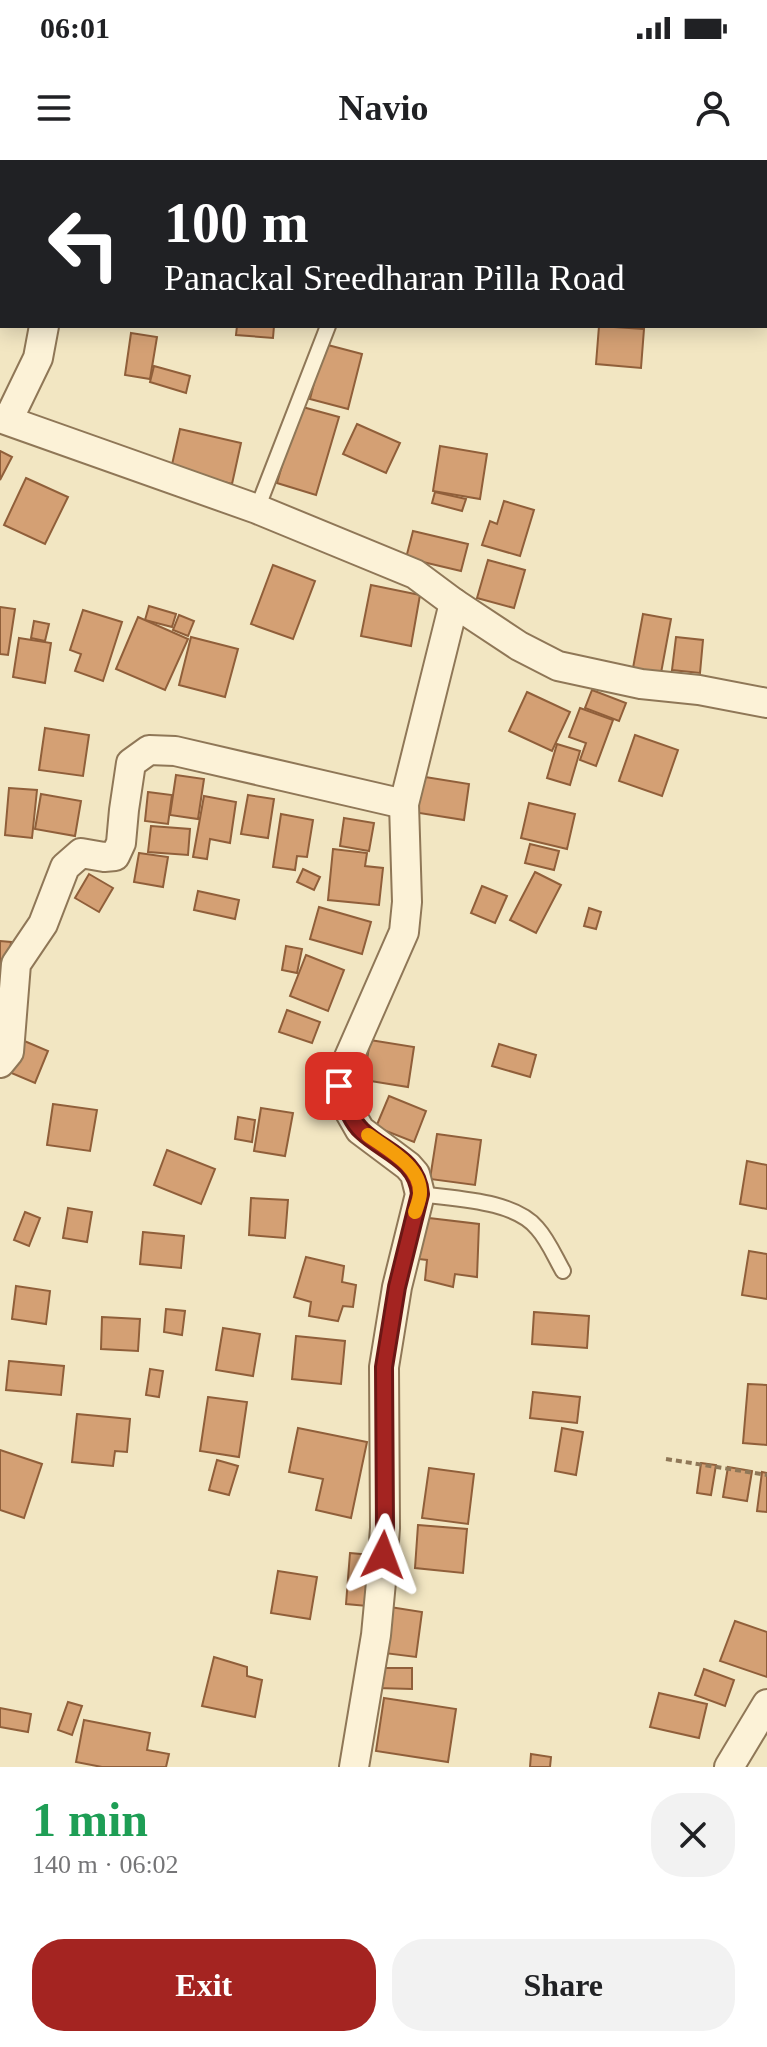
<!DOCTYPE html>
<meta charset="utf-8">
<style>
body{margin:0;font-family:Georgia,serif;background:#f2f2f2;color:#202124;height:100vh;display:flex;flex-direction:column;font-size:30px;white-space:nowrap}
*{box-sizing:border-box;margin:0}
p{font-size:26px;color:#757577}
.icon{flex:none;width:44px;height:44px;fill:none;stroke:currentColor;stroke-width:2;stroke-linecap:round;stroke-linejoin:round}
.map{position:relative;height:1607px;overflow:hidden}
.drawer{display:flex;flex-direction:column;background:#fff;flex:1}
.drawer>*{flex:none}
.top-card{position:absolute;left:0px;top:0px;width:768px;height:168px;box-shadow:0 4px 20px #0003;background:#202124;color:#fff;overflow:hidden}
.pin{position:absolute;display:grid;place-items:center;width:68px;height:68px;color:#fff;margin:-34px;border-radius:16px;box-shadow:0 4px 12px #0006}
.me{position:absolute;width:88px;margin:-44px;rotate:3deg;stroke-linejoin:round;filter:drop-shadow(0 0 6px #0008)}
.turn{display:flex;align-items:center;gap:28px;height:168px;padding:0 32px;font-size:36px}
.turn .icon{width:104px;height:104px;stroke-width:2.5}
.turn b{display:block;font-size:56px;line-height:68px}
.round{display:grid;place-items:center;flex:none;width:84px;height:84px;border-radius:32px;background:#f2f2f2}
.head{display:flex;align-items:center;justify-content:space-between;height:136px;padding:0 32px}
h1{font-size:48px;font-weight:700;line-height:60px;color:#1e9e55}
.button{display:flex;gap:16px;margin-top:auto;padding:16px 32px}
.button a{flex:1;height:92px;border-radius:32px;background:#a42421;color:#fff;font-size:32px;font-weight:700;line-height:92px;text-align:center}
.button a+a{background:#f2f2f2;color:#202124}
.status{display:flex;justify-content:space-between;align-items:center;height:56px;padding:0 40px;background:#fff;direction:ltr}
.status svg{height:22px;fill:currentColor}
header{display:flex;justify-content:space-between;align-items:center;height:104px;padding:0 32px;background:#fff;font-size:36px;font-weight:700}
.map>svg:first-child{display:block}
.building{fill:#d4a074;stroke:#905f3a;stroke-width:2}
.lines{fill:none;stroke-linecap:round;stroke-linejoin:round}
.lane-casing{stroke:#8f7757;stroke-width:18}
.street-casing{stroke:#8f7757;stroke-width:32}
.path{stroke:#8f7757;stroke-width:4;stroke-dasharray:6 4;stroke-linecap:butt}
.lane{stroke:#fcf2d7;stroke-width:14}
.street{stroke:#fcf2d7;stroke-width:28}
.route-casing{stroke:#6b1715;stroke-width:20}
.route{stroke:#a42421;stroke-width:14}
.slow{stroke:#f59e0b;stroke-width:14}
</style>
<div class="status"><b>06:01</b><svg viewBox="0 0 49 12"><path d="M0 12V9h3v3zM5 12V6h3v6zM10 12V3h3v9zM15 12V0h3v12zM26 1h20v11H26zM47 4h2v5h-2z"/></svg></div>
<header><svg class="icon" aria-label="menu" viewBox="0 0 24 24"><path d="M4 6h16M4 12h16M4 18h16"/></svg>Navio<svg class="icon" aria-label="person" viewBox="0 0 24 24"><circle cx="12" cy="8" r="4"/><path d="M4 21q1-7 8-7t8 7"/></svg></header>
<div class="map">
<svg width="767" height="1607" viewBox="0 0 767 1607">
<rect width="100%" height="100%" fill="#f2e6c2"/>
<g class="building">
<polygon points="237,166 274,166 273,178 236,175"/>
<polygon points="599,166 644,169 641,208 596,204"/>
<polygon points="131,173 157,177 150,219 125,215"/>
<polygon points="324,184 362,194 348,249 310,239"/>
<polygon points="154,206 190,216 186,233 150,222"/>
<polygon points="299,246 339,257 316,335 277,323"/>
<polygon points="357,264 400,283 386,313 343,294"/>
<polygon points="180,269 241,283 232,324 171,309"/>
<polygon points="440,286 487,294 480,339 433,331"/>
<polygon points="0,291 12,297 0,320"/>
<polygon points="26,318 68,337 45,384 4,365"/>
<polygon points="435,332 466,339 462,351 432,343"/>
<polygon points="504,341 534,350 520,396 482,385 490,361 497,364"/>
<polygon points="413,371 468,384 461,411 406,398"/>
<polygon points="488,400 525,410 514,448 477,438"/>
<polygon points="273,405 315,421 293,479 251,464"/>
<polygon points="371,425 420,435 411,486 361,476"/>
<polygon points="149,446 176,454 172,467 145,460"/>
<polygon points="0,447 15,449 8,495 0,494"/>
<polygon points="83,450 122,462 103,521 75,511 81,494 70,490"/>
<polygon points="643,454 671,459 661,513 633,508"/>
<polygon points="179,455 194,461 188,476 173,470"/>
<polygon points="138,457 188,479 165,530 116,509"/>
<polygon points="34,461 49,464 45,481 31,478"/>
<polygon points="191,477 238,489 225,537 179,525"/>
<polygon points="676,477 703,480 700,513 672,510"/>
<polygon points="19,478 51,483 45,523 13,517"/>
<polygon points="592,530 626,543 619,561 585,548"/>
<polygon points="527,532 570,552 552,591 509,571"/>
<polygon points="580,548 613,560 596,606 580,600 586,583 569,577"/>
<polygon points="45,568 89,575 83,616 39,610"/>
<polygon points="635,575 678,590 662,636 619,621"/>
<polygon points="557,584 580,591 570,625 547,618"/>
<polygon points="176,615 204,619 198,659 170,655"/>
<polygon points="419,616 469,624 464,660 413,652"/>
<polygon points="9,628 37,630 32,678 5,675"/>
<polygon points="148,632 172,635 168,664 145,661"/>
<polygon points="41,634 81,641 75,676 35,669"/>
<polygon points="248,635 274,639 268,678 241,674"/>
<polygon points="204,636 236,642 230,683 210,679 207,699 193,697"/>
<polygon points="529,643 575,654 567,689 521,678"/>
<polygon points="281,654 313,660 307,697 297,696 295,710 273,707"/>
<polygon points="344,658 374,663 369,691 340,686"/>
<polygon points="151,666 190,669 188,695 148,692"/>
<polygon points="530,684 559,691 554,710 525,703"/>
<polygon points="333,689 367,693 365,706 383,708 379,745 328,740"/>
<polygon points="139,693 168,697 163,727 134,722"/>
<polygon points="303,709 320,717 314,730 297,722"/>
<polygon points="535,712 561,725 536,773 510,760"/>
<polygon points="89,714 113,728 99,752 75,738"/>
<polygon points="482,726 507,736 495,763 471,753"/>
<polygon points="198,731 239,740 235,759 194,750"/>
<polygon points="319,747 371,762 362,794 310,779"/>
<polygon points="589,748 601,752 596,769 584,766"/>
<polygon points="0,781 11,782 8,812 0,811"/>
<polygon points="286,786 302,789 297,813 282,810"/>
<polygon points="306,795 344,810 328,851 290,836"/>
<polygon points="287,850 320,862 312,883 279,872"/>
<polygon points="22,880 48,891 35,923 9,912"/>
<polygon points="370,880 414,887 408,927 364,920"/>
<polygon points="499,884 536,895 530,917 492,906"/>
<polygon points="389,936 426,951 414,982 376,967"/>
<polygon points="53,944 97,950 90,991 47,985"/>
<polygon points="261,948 293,953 285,996 254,991"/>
<polygon points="238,957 255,960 252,982 235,979"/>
<polygon points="437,974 481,980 475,1025 430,1019"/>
<polygon points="167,990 215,1009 201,1044 154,1025"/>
<polygon points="747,1001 767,1005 767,1049 740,1044"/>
<polygon points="251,1038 288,1040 285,1078 249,1075"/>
<polygon points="68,1048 92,1052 87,1082 63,1078"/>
<polygon points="25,1052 40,1058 29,1086 14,1080"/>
<polygon points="429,1058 479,1064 477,1117 455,1114 453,1127 425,1120 427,1100 418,1099"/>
<polygon points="143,1072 184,1076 181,1108 140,1104"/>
<polygon points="749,1091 767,1094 767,1139 742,1135"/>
<polygon points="306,1097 344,1106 342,1122 356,1125 353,1147 343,1146 338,1161 309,1156 311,1142 294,1137"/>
<polygon points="16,1126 50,1131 46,1164 12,1159"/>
<polygon points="166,1149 185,1151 182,1175 164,1172"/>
<polygon points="534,1152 589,1156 587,1188 532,1184"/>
<polygon points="102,1157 140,1159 138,1191 101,1189"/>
<polygon points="223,1168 260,1174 253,1216 216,1210"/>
<polygon points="296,1176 345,1181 341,1224 292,1219"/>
<polygon points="9,1201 64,1206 61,1235 6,1230"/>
<polygon points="150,1209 163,1211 159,1237 146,1235"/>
<polygon points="748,1224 767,1225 767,1285 743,1283"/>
<polygon points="533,1232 580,1237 577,1263 530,1258"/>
<polygon points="208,1237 247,1242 239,1297 200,1291"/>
<polygon points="77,1254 130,1259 127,1292 115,1291 113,1306 72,1302"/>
<polygon points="298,1268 367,1282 351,1358 316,1350 323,1319 289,1312"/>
<polygon points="562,1268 583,1272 576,1315 555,1311"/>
<polygon points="0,1290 42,1304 24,1358 0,1350"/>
<polygon points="217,1300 238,1306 229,1335 209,1330"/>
<polygon points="701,1303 716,1305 711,1335 697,1333"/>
<polygon points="728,1307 752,1311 747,1341 723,1337"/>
<polygon points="429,1308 474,1314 468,1364 422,1358"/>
<polygon points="762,1312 767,1313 767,1352 757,1351"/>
<polygon points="418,1365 467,1369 463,1413 415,1408"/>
<polygon points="350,1393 371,1395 367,1446 346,1444"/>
<polygon points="278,1411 317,1417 310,1459 271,1453"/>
<polygon points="390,1447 422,1452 416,1497 384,1493"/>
<polygon points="735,1461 767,1472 767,1517 720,1501"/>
<polygon points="214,1497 247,1507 247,1516 262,1520 255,1557 202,1546"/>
<polygon points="377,1508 412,1508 412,1529 377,1528"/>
<polygon points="704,1509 734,1520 725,1546 695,1535"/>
<polygon points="659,1533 707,1544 699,1578 650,1567"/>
<polygon points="384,1538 456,1549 448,1602 376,1591"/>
<polygon points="68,1542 82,1546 72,1575 58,1570"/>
<polygon points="0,1548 31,1554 28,1572 0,1567"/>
<polygon points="84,1560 150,1573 147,1590 169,1594 166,1607 102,1607 76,1602"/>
<polygon points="531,1594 551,1597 550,1607 530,1607"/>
</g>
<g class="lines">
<defs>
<g id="lane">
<polyline points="257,349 328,166"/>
<path d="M420,1034C454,1039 514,1040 537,1068C548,1080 555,1097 563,1111"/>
</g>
<g id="street">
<polyline points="136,2 138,0"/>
<polyline points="0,258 257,349 415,414 454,443 519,486 558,506 641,524 699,530 767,543"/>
<polyline points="8,260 38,198 44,166"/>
<polyline points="0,903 9,892 16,804 43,764 65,707 81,693 104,697 115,696 121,683 124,650 131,603 149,590 175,591 404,644"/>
<polyline points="354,1607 376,1475 381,1422 385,1368 384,1207 397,1127 420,1034 415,1014 408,1006 360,970 344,942 339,926 339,920 404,772 407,742 404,644 454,443"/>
<polyline points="729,1607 767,1544"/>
</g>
</defs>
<use href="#lane" class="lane-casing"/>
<use href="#street" class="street-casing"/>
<polyline class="path" points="666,1299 767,1315"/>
<use href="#lane" class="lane"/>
<use href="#street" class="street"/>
</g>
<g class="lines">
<defs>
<path id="route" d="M339,926C345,941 350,960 362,971C384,992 417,999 420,1034L397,1127L384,1207L385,1368L383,1395"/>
</defs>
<use href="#route" class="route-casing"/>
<use href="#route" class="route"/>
<path class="slow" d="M368,975C387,989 421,1006 420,1033C420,1039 417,1046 415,1052"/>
</g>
</svg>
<div class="pin" style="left:339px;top:926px;background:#d93025"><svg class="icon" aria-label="arrive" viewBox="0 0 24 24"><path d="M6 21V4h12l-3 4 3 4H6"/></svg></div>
<svg class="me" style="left:383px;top:1395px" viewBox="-20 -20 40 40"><path d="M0-17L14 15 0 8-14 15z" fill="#a42421" stroke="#fff" stroke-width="4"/></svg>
<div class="top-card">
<div class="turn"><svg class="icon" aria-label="left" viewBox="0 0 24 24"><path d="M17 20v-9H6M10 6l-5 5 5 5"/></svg><div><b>100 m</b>Panackal Sreedharan Pilla Road</div></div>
</div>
</div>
<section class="drawer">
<div class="head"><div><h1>1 min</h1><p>140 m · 06:02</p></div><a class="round"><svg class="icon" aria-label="close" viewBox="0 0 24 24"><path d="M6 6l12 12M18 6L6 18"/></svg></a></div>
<div class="button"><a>Exit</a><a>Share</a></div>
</section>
